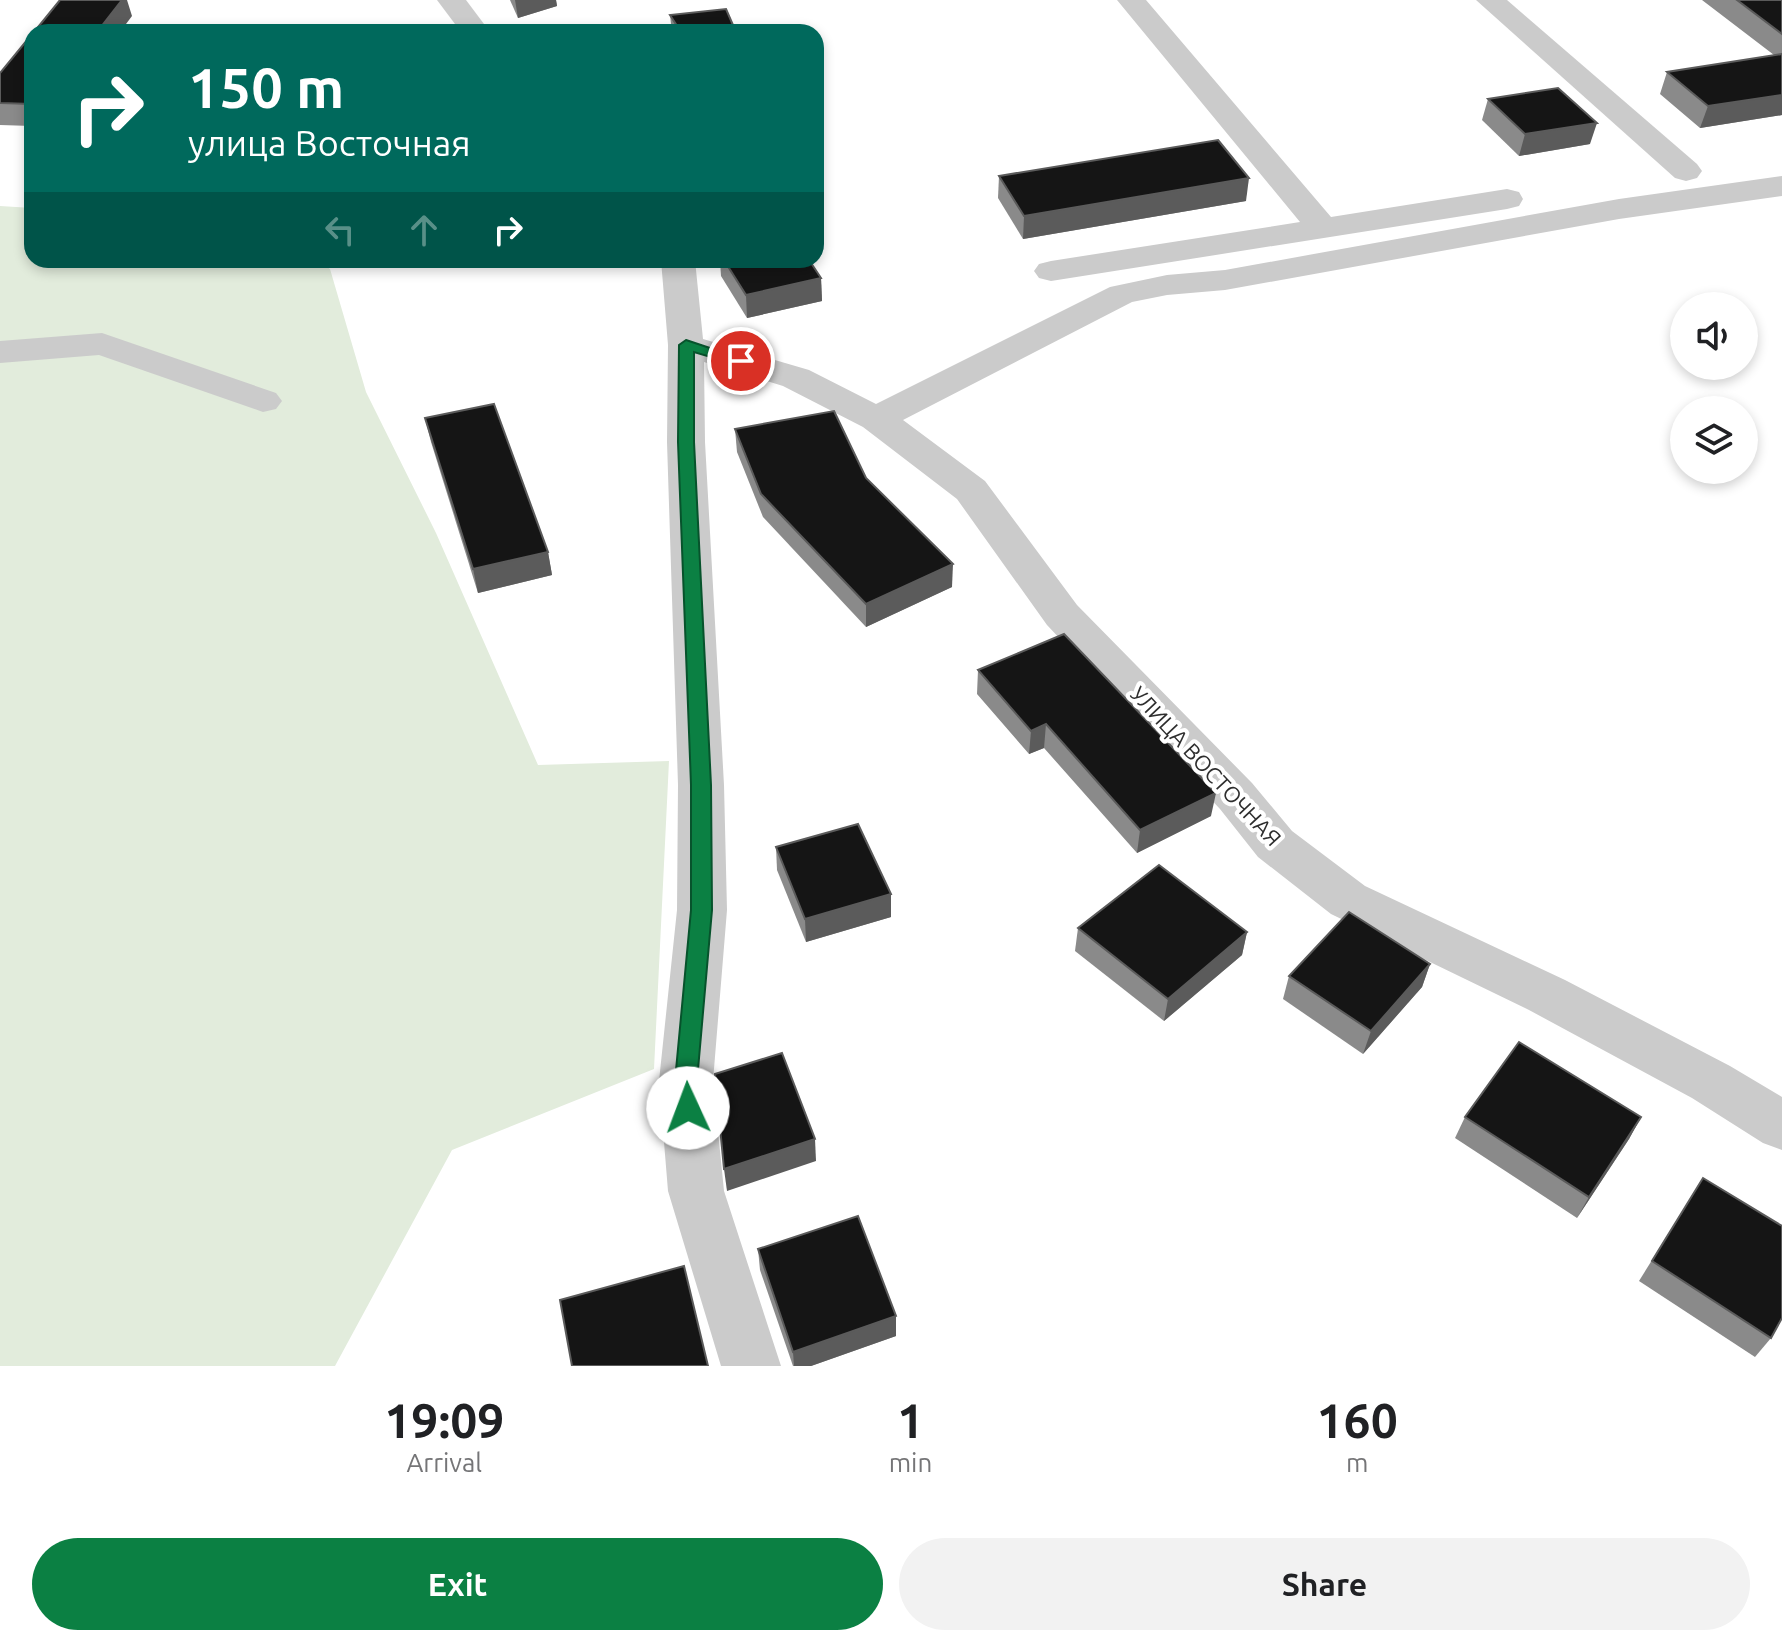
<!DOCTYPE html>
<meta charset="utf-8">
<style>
body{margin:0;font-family:Ubuntu,sans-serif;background:#f2f2f2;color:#202124;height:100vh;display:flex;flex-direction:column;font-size:30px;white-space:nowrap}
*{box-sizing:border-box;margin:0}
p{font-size:26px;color:#757577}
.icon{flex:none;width:44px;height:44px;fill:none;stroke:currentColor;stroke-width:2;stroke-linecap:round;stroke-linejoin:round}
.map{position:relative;height:1366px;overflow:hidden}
.panel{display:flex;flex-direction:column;background:#fff;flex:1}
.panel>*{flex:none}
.guide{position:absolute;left:24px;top:24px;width:800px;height:244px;border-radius:24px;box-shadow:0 4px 12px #0003;background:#00695c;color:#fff;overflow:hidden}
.controls{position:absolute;left:1670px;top:292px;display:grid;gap:16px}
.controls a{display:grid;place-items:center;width:88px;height:88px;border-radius:50%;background:#fff;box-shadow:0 4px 12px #0003;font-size:40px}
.pin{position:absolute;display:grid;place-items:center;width:68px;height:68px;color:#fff;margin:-34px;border:4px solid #fff;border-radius:50%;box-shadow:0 2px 8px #0007}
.me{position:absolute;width:88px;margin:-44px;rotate:358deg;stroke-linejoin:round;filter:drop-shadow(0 0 6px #0008)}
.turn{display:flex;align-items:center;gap:28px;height:168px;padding:0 32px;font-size:36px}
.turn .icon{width:104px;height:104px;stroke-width:2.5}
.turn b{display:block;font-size:56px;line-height:68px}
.lanes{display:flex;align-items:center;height:76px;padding:0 32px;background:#0003;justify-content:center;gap:40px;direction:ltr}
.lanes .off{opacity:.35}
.eta{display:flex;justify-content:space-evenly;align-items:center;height:136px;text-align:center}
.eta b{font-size:48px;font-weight:600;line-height:56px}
.action{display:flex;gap:16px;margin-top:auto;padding:16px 32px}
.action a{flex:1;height:92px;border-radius:48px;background:#0b8043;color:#fff;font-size:32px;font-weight:600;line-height:92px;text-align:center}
.action a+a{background:#f2f2f2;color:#202124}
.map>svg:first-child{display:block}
.green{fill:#e2ecdc}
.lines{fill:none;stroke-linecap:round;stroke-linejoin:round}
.minor{fill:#cbcbcb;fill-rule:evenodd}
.wall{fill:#8a8a8a}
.shaded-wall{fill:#5b5b5b}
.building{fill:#151515;stroke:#5b5b5b;stroke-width:2}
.route{fill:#0b8043;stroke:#07532c;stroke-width:2}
.labels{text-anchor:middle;stroke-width:8;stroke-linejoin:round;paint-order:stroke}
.street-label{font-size:22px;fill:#2e2e2e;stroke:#fff}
</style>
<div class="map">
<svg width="1782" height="1366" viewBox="0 0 1782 1366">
<rect width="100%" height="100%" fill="#fff"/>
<polygon class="green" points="0,206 32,208 32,260 318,260 330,269 366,392 436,533 538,765 669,761 654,1069 452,1150 335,1366 0,1366"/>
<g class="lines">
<g class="minor">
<polygon points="437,0 466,0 490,32 461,32"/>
<polygon points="1117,0 1146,0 1331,217 1507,189 1519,192 1523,199 1519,206 1507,209 1051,281 1039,278 1034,271 1039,264 1051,261 1300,222"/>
<polygon points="1476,0 1507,0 1697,164 1702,171 1697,178 1686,181 1675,178"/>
<polygon points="1782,176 1782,196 1619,219 1225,290 1167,295 1132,302 903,420 985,481 1077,605 1252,783 1292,831 1365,886 1565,980 1730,1066 1782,1097 1782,1150 1763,1143 1692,1098 1529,1010 1331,914 1258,857 1220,809 1047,625 957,499 863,427 783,386 704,362 705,442 724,785 727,910 713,1081 724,1191 781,1366 721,1366 668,1191 659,1081 677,910 678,785 667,442 668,345 661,260 695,260 703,339 809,370 876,404 1110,287 1167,275 1225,270 1619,199"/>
<polygon points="102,333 276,393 282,401 276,409 263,412 99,355 0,363 0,341"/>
</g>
</g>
<g class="wall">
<polygon points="510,0 556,0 557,6 518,18"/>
<polygon points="1702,0 1782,0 1782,115 1700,128 1660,94 1667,72 1774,55"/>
<polygon points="670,15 736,32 672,32"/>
<polygon points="32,34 32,126 0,125 0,103"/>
<polygon points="1488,99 1590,144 1519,156 1482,120"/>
<polygon points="816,139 820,150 821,172 816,172"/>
<polygon points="999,176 1246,201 1023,239 998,198"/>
<polygon points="720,260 809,260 821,278 822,301 747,318 721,276"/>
<polygon points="425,418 548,552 552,575 478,593 431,442"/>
<polygon points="735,429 866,478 952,587 866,627 763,517 737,452"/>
<polygon points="978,670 1211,816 1137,853 1044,748 1029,754 977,694"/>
<polygon points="776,847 891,917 806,942 777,870"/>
<polygon points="1078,928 1247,932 1242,955 1164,1021 1075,951"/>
<polygon points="1430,964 1422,987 1363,1054 1283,999 1289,976"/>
<polygon points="1465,1117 1641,1117 1629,1139 1577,1218 1455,1138"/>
<polygon points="1690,1199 1771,1338 1755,1357 1639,1281"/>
<polygon points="758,1249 896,1336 811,1366 793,1366 760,1270"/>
</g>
<g class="shaded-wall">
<polygon points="122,0 127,0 132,16 120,32 97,32"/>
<polygon points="515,0 556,0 557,6 518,18"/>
<polygon points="1782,95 1782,115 1700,128 1708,106"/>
<polygon points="1597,123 1590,144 1519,156 1525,134"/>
<polygon points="1249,178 1246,201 1023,239 1024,216"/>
<polygon points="821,278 822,301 747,318 746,295"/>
<polygon points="548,552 552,575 478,593 473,569"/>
<polygon points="953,564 952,587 866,627 866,604"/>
<polygon points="1046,724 1044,748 1029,754 1031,731"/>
<polygon points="1216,793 1211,816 1137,853 1140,830"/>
<polygon points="891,894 891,917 806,942 805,919"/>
<polygon points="1247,932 1242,955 1164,1021 1168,999"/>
<polygon points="1430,964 1422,987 1363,1054 1371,1031"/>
<polygon points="1641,1117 1629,1139 1577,1218 1589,1197"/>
<polygon points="815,1139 816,1161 727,1191 724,1169"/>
<polygon points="896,1316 896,1336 811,1366 794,1366 793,1352"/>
</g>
<g class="building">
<polygon points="60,0 122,0 97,32 34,32"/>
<polygon points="1737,0 1782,0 1782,34"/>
<polygon points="726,9 736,32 681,32 670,15"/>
<polygon points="32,34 32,104 0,103 0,73"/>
<polygon points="1782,54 1782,95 1708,106 1667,72"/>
<polygon points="1558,88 1597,123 1525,134 1488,99"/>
<polygon points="816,139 820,150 816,150"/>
<polygon points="1218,140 1249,178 1024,216 999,176"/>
<polygon points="724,260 809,260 821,278 746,295"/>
<polygon points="494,404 548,552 473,569 425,418"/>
<polygon points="834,411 866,478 953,564 866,604 761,494 735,429"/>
<polygon points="1064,634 1216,793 1140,830 1046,724 1031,731 978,670"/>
<polygon points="858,824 891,894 805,919 776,847"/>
<polygon points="1159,865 1247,932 1168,999 1078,928"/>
<polygon points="1349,912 1430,964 1371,1031 1289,976"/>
<polygon points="1519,1042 1641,1117 1589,1197 1465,1117"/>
<polygon points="782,1053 815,1139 724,1169 715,1074"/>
<polygon points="1703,1178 1782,1226 1782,1318 1771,1338 1652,1261"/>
<polygon points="858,1216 896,1316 793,1352 758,1249"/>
<polygon points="684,1266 708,1366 572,1366 560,1300"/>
</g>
<polygon class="route" points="686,340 749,361 741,366 694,352 694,442 711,785 712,910 697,1081 699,1108 696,1115 688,1118 680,1115 675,1081 691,910 691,785 678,442 679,345"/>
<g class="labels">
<g class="street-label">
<text transform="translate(1206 766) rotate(47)" y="8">УЛИЦА ВОСТОЧНАЯ</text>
</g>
</g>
</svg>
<div class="controls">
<a><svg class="icon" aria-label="sound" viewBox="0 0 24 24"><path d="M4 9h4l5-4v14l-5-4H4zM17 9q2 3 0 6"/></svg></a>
<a><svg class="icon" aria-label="layers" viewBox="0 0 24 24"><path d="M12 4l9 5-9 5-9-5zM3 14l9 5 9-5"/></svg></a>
</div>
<div class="pin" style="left:741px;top:361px;background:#d93025"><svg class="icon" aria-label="arrive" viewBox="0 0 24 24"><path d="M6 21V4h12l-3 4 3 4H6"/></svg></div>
<svg class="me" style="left:688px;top:1108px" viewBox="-20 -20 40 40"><circle r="19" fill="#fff"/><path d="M0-13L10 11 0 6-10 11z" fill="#0b8043"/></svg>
<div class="guide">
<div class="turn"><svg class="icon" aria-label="right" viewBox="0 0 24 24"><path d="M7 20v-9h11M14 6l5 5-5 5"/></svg><div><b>150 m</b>улица Восточная</div></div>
<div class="lanes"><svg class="icon off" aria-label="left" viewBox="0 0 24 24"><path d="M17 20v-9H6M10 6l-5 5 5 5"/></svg><svg class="icon off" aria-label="ahead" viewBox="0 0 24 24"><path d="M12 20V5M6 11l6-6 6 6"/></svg><svg class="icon" aria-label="right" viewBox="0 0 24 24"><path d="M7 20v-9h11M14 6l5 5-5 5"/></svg></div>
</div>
</div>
<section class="panel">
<div class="eta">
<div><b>19:09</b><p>Arrival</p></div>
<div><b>1</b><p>min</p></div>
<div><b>160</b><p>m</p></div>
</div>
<div class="action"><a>Exit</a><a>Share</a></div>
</section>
